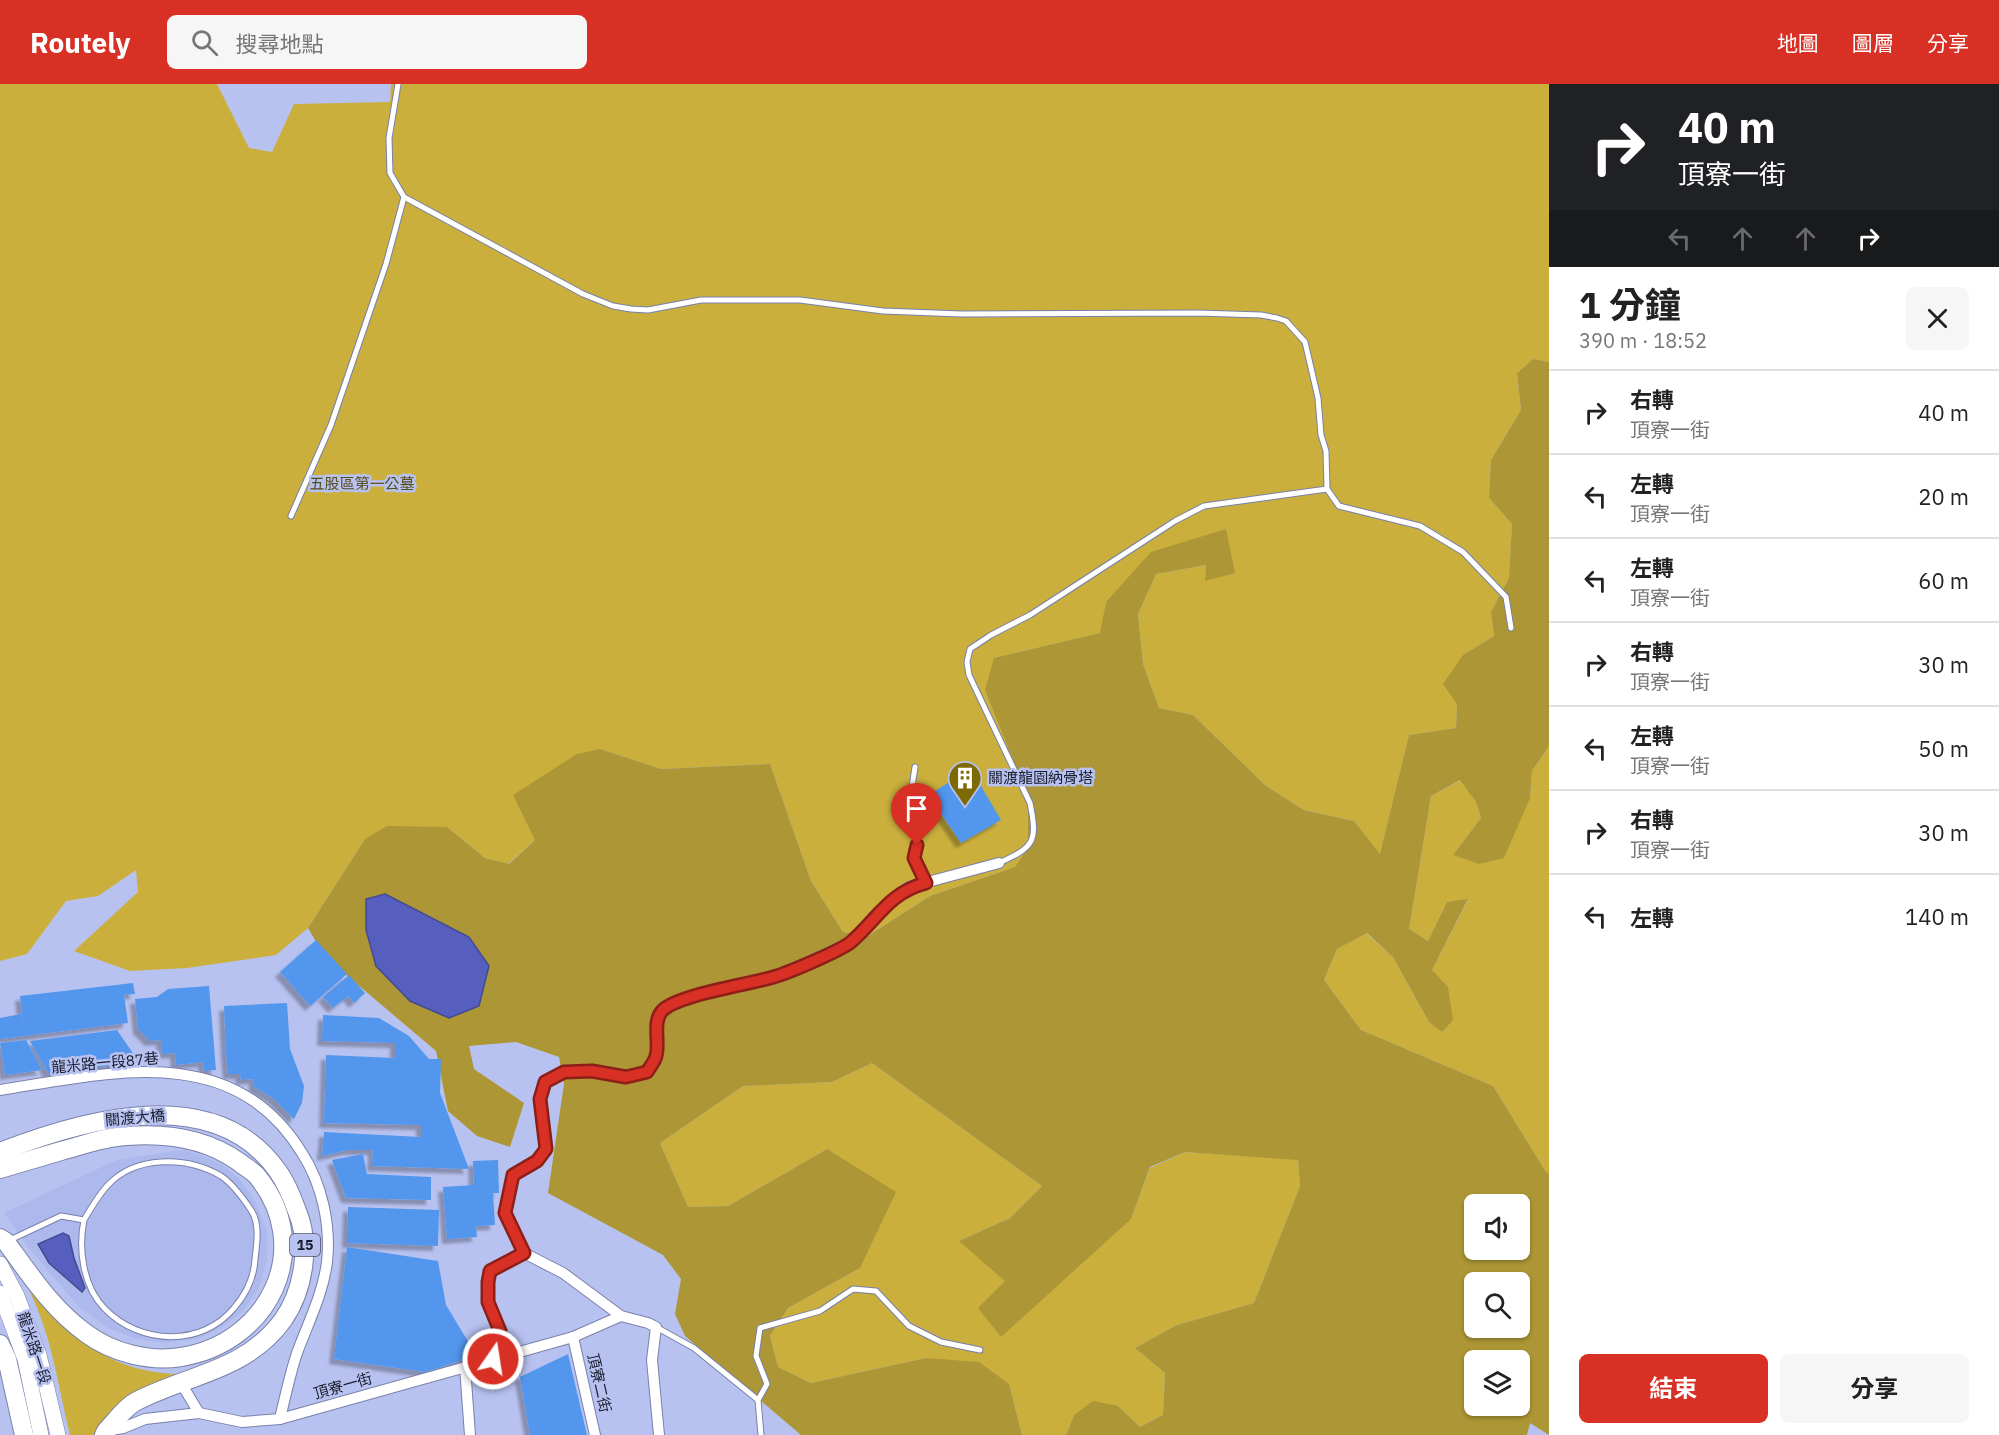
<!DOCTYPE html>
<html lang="zh-TW">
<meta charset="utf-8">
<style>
body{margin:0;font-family:"IBM Plex Sans","Noto Sans TC",sans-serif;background:#f6f6f6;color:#222;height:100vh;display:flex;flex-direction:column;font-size:22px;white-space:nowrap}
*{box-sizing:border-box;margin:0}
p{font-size:20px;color:#767676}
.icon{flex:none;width:33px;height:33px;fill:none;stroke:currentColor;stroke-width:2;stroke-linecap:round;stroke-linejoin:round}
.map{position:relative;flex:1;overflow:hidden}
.sheet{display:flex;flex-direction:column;background:#fff;width:450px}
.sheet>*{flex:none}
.guide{background:#202124;color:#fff;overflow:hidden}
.controls{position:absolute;left:1464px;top:1110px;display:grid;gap:12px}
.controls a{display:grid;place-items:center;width:66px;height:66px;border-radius:9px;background:#fff;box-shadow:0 2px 4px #0004;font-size:30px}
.pin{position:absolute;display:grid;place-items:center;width:51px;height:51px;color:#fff;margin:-62px -26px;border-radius:50% 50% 50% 0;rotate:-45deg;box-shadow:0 0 6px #0007}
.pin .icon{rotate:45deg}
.me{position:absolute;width:66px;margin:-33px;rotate:13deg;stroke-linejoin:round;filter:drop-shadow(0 0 4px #0008)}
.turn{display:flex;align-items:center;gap:21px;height:126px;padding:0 30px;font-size:27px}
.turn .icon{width:78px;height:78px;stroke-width:2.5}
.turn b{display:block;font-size:42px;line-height:51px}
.lanes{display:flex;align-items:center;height:57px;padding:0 30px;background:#0003;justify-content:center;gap:30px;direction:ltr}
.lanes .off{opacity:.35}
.round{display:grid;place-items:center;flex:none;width:63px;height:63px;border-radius:9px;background:#f6f6f6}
.head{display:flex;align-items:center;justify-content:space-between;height:102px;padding:0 30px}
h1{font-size:36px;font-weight:700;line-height:45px}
.cta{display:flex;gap:12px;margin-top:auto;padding:12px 30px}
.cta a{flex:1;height:69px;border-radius:9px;background:#d93025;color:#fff;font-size:24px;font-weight:700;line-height:69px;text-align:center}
.cta a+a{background:#f6f6f6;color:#222}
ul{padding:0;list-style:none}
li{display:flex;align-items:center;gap:18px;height:84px;padding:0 30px;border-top:2px solid #e0e0e0}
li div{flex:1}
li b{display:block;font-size:22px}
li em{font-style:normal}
header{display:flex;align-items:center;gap:36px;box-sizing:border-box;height:84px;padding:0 30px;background:#d93025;color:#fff}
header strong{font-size:28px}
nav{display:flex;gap:33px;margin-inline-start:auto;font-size:21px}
.search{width:420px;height:54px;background:#f6f6f6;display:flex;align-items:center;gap:15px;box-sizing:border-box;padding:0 21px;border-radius:9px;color:#767676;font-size:22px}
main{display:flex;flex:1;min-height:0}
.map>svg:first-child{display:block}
.built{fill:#adb8ed}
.green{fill:#caaf3d}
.forest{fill:#ac9635;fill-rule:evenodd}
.water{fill:#565fbe;stroke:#444b92;stroke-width:1.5}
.building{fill:#5396ed;filter:url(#shadow)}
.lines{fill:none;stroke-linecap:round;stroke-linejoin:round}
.service-casing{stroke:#7880ab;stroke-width:7}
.minor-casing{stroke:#7880ab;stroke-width:12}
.secondary-casing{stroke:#7880ab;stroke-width:16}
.primary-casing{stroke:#7880ab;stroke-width:20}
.service{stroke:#fff;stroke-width:5}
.minor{stroke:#fff;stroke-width:10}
.secondary{stroke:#fff;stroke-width:15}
.primary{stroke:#fff;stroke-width:18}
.route-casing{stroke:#8d1f18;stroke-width:15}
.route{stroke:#d93025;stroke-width:10}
.labels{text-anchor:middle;stroke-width:5;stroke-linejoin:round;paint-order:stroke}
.shield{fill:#b8c2f0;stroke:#494e68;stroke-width:1.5}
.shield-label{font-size:14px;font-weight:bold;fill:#191c2d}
.park-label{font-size:15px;fill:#584c19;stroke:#b8c2f0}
.poi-label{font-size:15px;fill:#191c2d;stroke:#b8c2f0;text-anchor:start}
.street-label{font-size:15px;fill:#191c2d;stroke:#b8c2f0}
</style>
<header>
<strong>Routely</strong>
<div class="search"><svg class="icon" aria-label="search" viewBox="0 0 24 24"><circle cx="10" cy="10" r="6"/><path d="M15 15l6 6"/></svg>搜尋地點</div>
<nav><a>地圖</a><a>圖層</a><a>分享</a></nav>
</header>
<main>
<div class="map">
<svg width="1549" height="1351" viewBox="0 0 1549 1351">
<defs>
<filter id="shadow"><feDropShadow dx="-5" dy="5" stdDeviation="1.5" flood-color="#0004"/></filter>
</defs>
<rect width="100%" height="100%" fill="#b8c2f0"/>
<polygon class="built" points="183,1066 206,1073 226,1083 243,1099 256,1119 267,1148 267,1176 258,1206 243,1227 221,1244 198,1255 163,1259 133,1254 108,1244 79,1223 28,1163 4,1129 117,1076"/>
<g class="green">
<polygon points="0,0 217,0 249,64 272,68 294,20 390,18 391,0 1549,0 1549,278 1533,275 1517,289 1521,326 1491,376 1489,414 1512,440 1509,494 1491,528 1494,552 1463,571 1457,620 1456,644 1409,651 1380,771 1354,737 1304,726 1266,702 1193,631 1159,624 1143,580 1138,530 1156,490 1206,481 1205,497 1227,445 1106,518 1101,549 994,574 1028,713 1028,763 1015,783 930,812 868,852 843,848 811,797 770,680 661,685 600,665 535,756 508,780 485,774 447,743 365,755 308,844 276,871 187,884 130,887 74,867 138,808 136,786 98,812 66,817 27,870 0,877"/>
<polygon points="1549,662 1549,1090 1546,1088 1493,1002 1361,946 1324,896 1337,865 1366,849 1393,873 1429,938 1443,948 1432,886 1468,816 1447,818 1428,857 1409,845 1431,712 1461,696 1476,718 1481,734 1453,771 1530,714 1532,687"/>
<polygon points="872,979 1042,1102 1010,1134 959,1157 1131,1135 1150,1084 1185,1068 1298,1075 1300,1102 1254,1219 1177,1241 1135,1264 1165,1289 1163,1331 1140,1343 1118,1322 1074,1331 1066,1351 1022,1351 1009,1300 926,1274 811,1299 778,1283 770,1252 788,1224 860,1184 827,1065 728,1122 688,1123 660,1059 743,1002 832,998"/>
<path d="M29,1206C75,1257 114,1291 187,1290L98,1351H70C58,1302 52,1252 29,1206Z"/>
</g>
<path class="forest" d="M1533,275L1549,278V662L1532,687L1530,714L1504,774L1479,780L1453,771L1481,734L1476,718L1460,696L1431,712L1409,845L1428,857L1447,818L1468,815L1432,886L1448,903L1453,936L1442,948L1429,938L1393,873L1367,849L1337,865L1324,896L1361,946L1493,1002L1546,1088L1549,1090V1351L1530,1339L1527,1351H1066L1074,1331L1093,1317L1118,1322L1140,1343L1163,1331L1165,1289L1135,1264L1177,1241L1254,1219L1300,1102L1298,1076L1185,1068L1150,1083L1131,1135L1001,1253L978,1224L1005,1197L959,1157L1010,1134L1042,1102L872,979L832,998L743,1002L660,1059L688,1123L728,1122L827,1065L896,1108L860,1184L788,1224L770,1252L778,1283L811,1299L926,1274L979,1278L1009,1300L1022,1351H801L685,1252L675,1230L681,1195L663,1171L548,1109L564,1000L559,973L516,958L469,962L474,985L524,1019L510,1063L477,1052L448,1027L436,967L325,873L308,844L365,755L387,742L447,743L485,774L509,780L535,756L513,711L577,670L600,665L661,685L770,680L811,797L843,848L868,852L930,812L1015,783L1028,763V713L985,606L994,574L1100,549L1106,518L1151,468L1226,445L1235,489L1205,497L1206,481L1156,490L1138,530L1143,580L1159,624L1193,631L1266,702L1304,726L1354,737L1380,770L1409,651L1456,644L1457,620L1443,600L1463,571L1494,552L1491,528L1509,494L1512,440L1489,414L1491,376L1521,326L1517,289ZM1474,1120H1520V1166H1474ZM1474,1198H1520V1244H1474ZM1474,1276H1520V1322H1474Z"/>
<g class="water">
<polygon points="385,810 469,853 489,882 479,922 449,934 410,917 376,882 366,846 366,815"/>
<polygon points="63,1149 69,1152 74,1174 85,1204 82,1208 49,1179 38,1160"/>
</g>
<g class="building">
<polygon points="971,685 1001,736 961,759 928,711"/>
<polygon points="316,856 347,890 310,922 280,888"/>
<polygon points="349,891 365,909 354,919 348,912 333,924 323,913"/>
<polygon points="133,899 135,910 124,911 128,939 0,955 0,934 21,930 23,941 20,912"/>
<polygon points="209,902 216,986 204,987 203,978 176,981 175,969 162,970 161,956 150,957 138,945 135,915 157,913 168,905"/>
<polygon points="287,919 290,965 304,1002 302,1019 294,1035 273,1014 254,1003 254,995 241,996 240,990 228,990 226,969 224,922"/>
<polygon points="323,931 379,934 409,952 429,975 441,975 440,1009 469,1085 372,1082 373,1066 348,1066 322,1072 324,1048 421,1053 421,1041 324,1039 326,971 395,974 395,959 322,957"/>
<polygon points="117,946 139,978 48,989 30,957"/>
<polygon points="26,956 42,986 5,991 0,959"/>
<polygon points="363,1070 367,1090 431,1093 431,1116 346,1114 332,1076"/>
<polygon points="498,1076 499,1109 493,1109 495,1141 476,1142 477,1153 447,1155 443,1103 474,1101 473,1077"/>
<polygon points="348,1123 439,1126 438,1162 347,1159"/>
<polygon points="347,1163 438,1177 446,1221 469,1259 481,1257 485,1269 425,1288 334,1275"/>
<polygon points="568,1270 587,1351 530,1351 520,1293"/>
</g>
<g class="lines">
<defs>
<g id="service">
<polyline points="398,0 389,54 390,89 404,113 583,210 613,222 631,225 648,226 701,216 800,216 883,227 961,230 1199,229 1261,231 1277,234 1286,237 1305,258 1318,314 1321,351 1326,367 1327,405 1339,422 1420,442 1463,468 1506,513 1511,544"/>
<polyline points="291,432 331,341 386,180 404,113"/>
<polyline points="915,683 910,716 920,748 913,774 926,799"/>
<path d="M999,779C1034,763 1038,758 1030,719L969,591L967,578L970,565L991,551L1030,531L1175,437L1204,422L1327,405"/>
<path d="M10,1156L61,1132L84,1136C78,1165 83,1203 105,1225C140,1261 202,1263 234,1224C247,1209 254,1194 255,1175C257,1159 260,1139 251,1126C243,1114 233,1100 221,1092C187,1072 135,1071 107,1102C98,1112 91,1124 84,1136"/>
<polyline points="656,1243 694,1264 758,1316"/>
<polyline points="761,1351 758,1316 767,1300 756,1272 760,1244 820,1227 853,1205 876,1207 909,1242 941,1258 980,1266"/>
</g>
<g id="minor">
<path d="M0,1006C109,989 233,956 302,1069C322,1100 331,1141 327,1178C323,1210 308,1239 297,1269C290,1290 285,1313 280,1335"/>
<polyline points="524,1169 505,1129 513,1091 537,1077 546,1065 540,1015 545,998 564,988 592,987 625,994 647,988 656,972 657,941 660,928 669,922 690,913 780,891 850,859 877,829 909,803 999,779"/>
<polyline points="573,1253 595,1351"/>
<polyline points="493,1275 500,1247 488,1218 488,1198 490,1187 524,1169 563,1189 621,1232 648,1239 656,1243 652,1276 659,1351"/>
<polyline points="465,1283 470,1351"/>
<polyline points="181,1299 199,1329 242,1338 280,1335 573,1253 621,1232"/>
<polyline points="106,1347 123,1344 145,1335 199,1329"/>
</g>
<g id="secondary">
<polyline points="0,1180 17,1212 39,1271 58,1351"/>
<polyline points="0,1209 25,1275 41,1351"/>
</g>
<g id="primary">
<path d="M0,1068C84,1035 214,998 277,1086C286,1098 292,1113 297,1127C311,1160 304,1206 283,1236C245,1288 188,1290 135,1318C124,1324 115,1338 106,1347L104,1351"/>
<path d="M0,1085C20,1079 41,1073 61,1067C83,1061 104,1053 127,1052C166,1049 207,1055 239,1078C245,1083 253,1087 257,1092C316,1164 269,1259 181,1273C149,1278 113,1269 87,1250C53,1226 30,1191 6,1158L0,1154"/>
<polyline points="0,1260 7,1275 24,1351"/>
</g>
</defs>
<use href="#service" class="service-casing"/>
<use href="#minor" class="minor-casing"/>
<use href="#secondary" class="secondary-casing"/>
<use href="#primary" class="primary-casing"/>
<use href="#service" class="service"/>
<use href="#minor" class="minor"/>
<use href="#secondary" class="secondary"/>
<use href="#primary" class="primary"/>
</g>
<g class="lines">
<defs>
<path id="route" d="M493,1275L500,1247L488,1218V1198L490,1187L524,1169L505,1129L513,1091L537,1077L546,1065L540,1015L545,998L564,988L592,987L626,993L647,988C650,983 655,977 656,972C660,959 652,938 662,927C677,910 755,900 780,891C794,886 842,866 851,858C878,835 888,809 926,799L914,774L917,761"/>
</defs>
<use href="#route" class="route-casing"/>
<use href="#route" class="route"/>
</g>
<defs>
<symbol id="building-pin" viewBox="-11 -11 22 30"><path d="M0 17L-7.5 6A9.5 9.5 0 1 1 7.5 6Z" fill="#7e6a02" stroke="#b8c2f0"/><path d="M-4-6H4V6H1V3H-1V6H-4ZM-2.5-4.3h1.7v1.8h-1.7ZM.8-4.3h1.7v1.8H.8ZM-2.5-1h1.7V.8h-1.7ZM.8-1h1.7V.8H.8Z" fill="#fff"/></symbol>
</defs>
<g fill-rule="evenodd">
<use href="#building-pin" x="946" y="675" width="38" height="52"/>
</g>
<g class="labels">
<rect class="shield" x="290" y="1150" width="30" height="22" rx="4.5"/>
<g class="shield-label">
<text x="305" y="1166">15</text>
</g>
<g class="park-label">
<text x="362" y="405">五股區第一公墓</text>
</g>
<g class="poi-label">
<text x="988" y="699">關渡龍園納骨塔</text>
</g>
<g class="street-label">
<text transform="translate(105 979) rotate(-5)" y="5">龍米路一段87巷</text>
<text transform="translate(135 1034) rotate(-5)" y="5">關渡大橋</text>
<text transform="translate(34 1264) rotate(72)" y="5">龍米路一段</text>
<text transform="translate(599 1299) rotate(77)" y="5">頂寮二街</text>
<text transform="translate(343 1302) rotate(-16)" y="5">頂寮一街</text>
</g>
</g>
</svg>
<div class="controls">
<a><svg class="icon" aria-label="sound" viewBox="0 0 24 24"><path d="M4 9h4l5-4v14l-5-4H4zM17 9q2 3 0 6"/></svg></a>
<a><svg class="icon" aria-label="search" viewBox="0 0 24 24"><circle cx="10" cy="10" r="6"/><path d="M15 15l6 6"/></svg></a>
<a><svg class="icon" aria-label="layers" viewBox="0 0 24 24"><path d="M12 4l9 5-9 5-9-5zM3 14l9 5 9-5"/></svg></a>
</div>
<div class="pin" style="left:917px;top:761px;background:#d93025"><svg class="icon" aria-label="arrive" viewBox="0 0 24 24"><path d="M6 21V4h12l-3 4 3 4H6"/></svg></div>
<svg class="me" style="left:493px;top:1275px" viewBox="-20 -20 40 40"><circle r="17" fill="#d93025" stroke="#fff" stroke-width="3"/><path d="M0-11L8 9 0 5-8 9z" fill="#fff"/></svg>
</div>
<section class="sheet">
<div class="guide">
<div class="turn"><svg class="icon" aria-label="right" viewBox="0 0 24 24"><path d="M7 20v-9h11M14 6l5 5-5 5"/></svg><div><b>40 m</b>頂寮一街</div></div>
<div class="lanes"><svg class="icon off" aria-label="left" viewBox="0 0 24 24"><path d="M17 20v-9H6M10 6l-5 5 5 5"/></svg><svg class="icon off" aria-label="ahead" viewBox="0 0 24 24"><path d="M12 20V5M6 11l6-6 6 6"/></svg><svg class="icon off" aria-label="ahead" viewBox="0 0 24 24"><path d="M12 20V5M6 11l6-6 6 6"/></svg><svg class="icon" aria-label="right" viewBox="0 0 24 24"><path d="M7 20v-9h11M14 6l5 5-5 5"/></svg></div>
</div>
<div class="head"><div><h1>1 分鐘</h1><p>390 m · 18:52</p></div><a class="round"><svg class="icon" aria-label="close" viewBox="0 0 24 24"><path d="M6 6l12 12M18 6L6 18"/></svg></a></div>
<ul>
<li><svg class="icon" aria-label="right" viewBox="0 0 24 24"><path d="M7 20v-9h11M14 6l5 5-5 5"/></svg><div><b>右轉</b><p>頂寮一街</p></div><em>40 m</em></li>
<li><svg class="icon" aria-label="left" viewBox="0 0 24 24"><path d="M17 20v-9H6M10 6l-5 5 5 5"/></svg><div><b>左轉</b><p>頂寮一街</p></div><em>20 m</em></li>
<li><svg class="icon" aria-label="left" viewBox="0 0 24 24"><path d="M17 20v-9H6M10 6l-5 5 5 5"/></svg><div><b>左轉</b><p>頂寮一街</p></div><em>60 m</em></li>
<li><svg class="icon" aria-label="right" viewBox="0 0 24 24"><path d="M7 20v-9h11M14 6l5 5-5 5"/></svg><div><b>右轉</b><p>頂寮一街</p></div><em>30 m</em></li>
<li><svg class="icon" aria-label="left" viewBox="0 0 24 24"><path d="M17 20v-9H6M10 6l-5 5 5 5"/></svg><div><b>左轉</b><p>頂寮一街</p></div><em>50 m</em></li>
<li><svg class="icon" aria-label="right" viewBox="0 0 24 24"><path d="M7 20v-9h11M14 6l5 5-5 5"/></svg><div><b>右轉</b><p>頂寮一街</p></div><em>30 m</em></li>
<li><svg class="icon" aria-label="left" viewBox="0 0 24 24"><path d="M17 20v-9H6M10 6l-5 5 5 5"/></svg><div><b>左轉</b></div><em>140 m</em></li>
</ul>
<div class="cta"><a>結束</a><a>分享</a></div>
</section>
</main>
